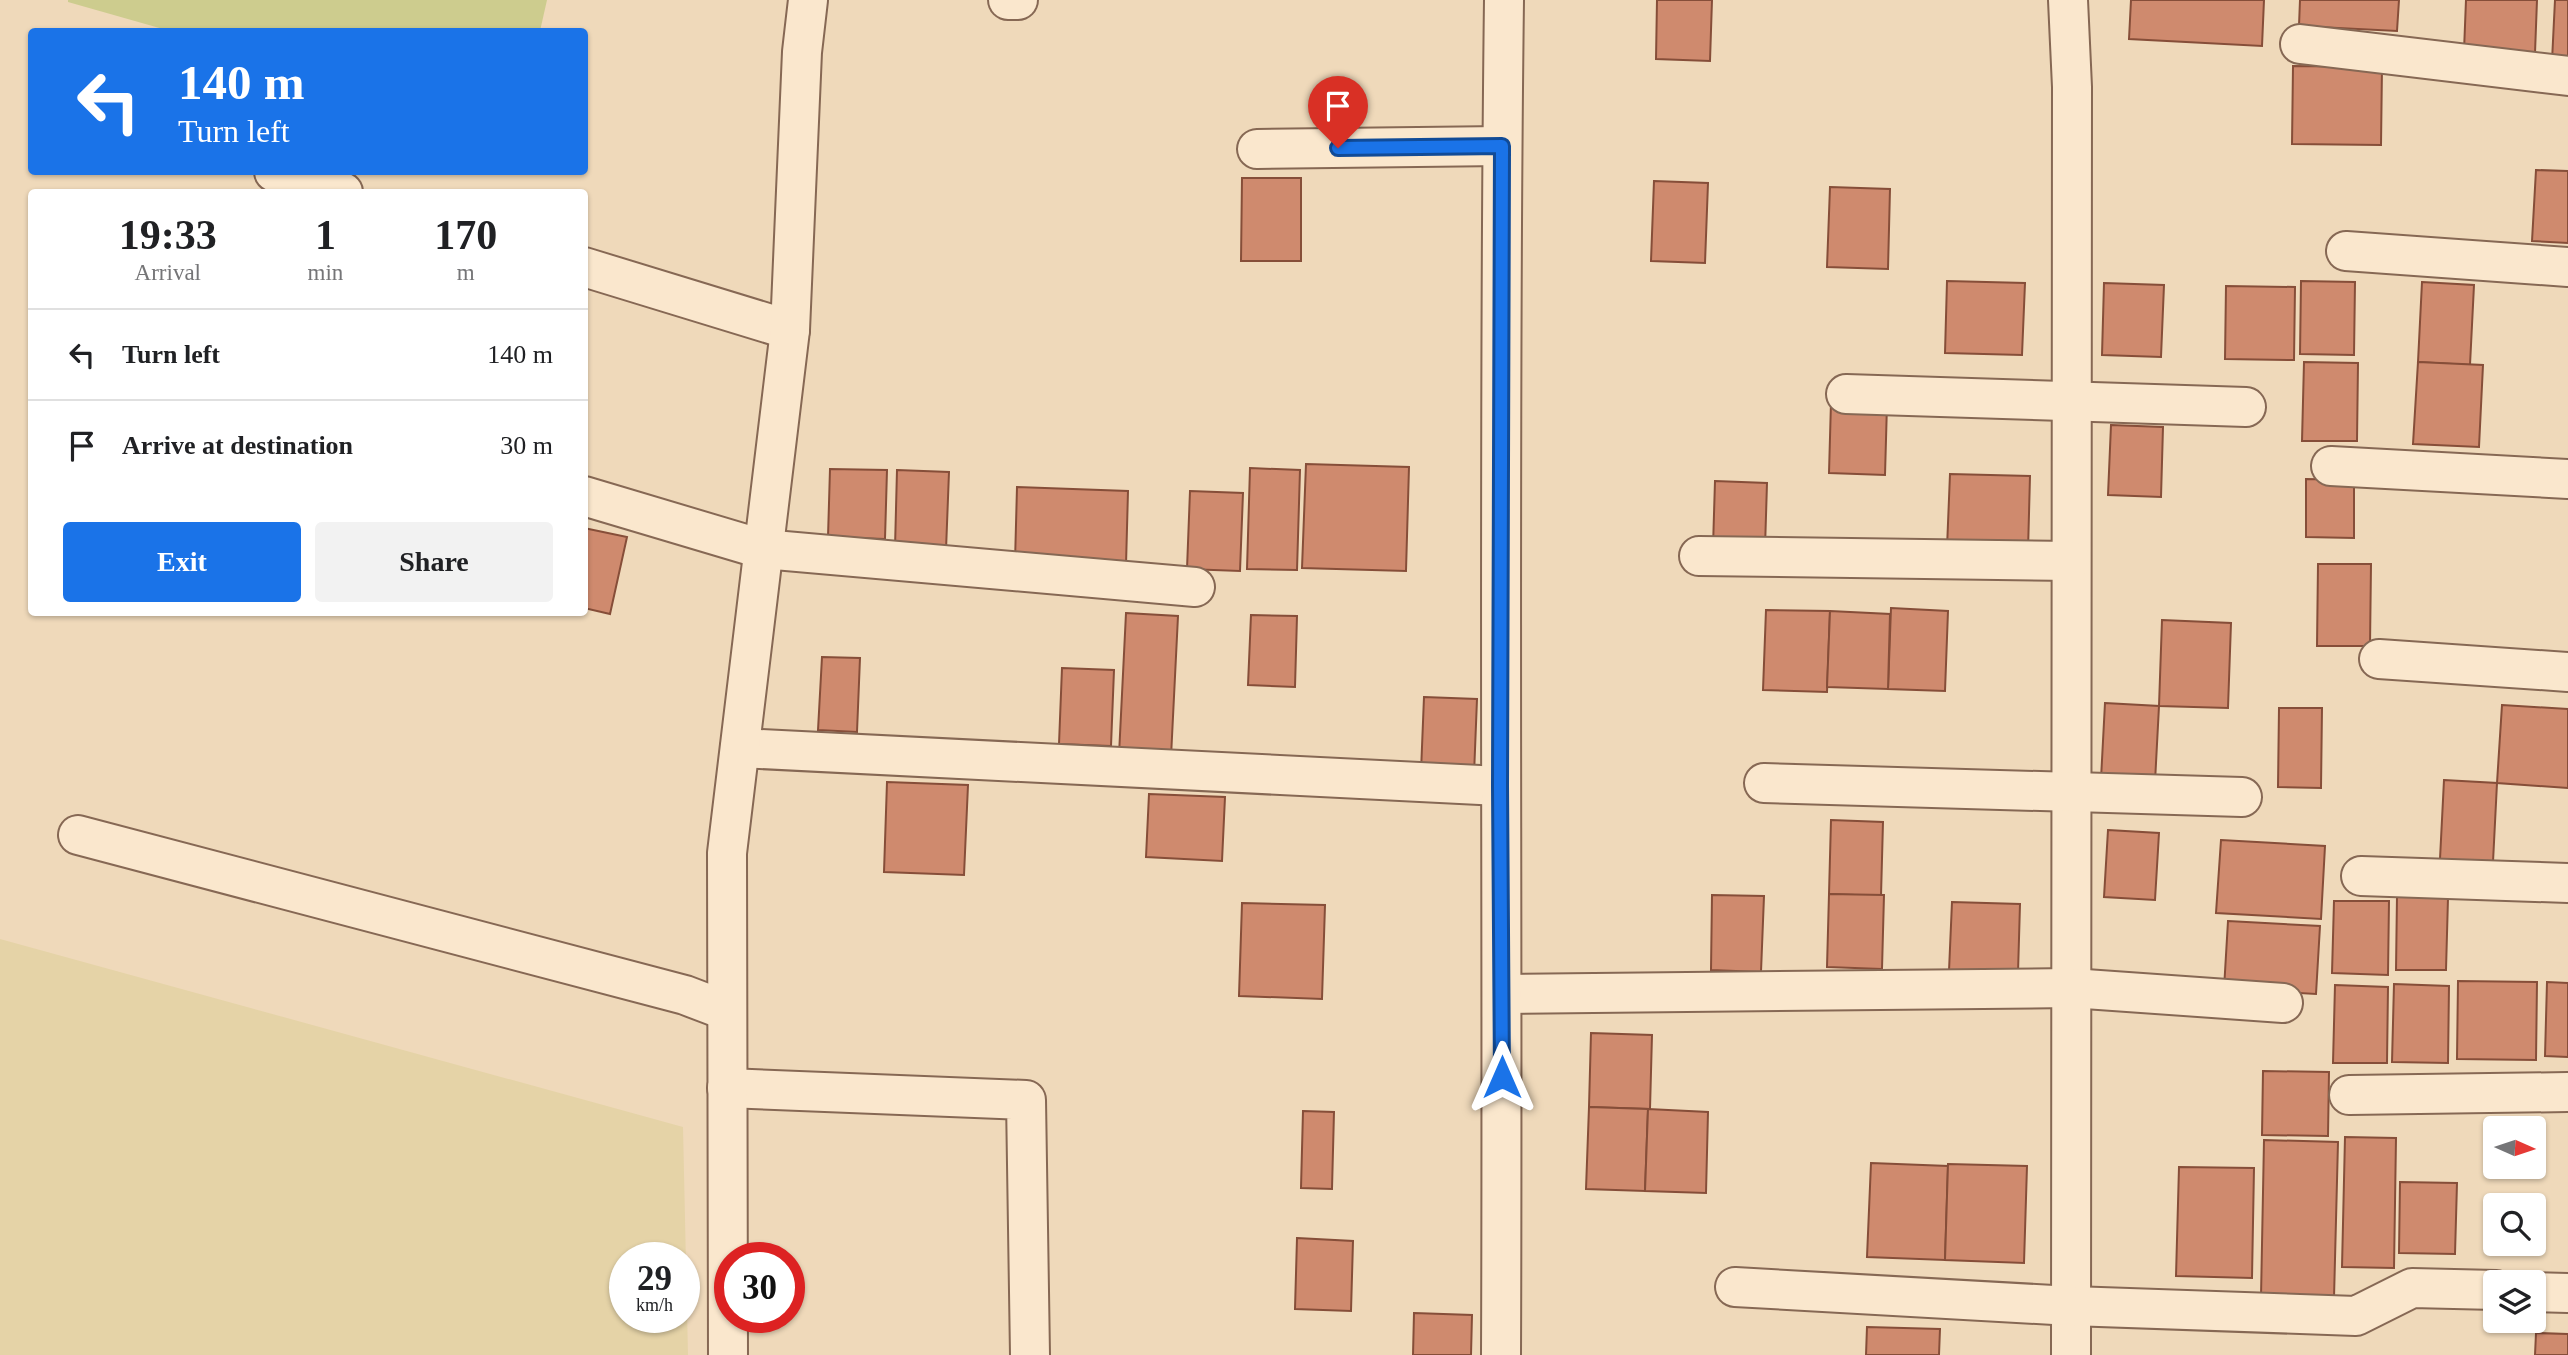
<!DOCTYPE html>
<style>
body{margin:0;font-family:"Times New Roman",serif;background:#f2f2f2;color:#202124;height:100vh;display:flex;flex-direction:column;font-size:26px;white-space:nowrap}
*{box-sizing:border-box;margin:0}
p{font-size:23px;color:#757577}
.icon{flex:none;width:38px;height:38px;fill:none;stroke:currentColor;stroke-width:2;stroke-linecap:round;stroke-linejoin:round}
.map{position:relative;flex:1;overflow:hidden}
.drawer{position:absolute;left:28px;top:189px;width:560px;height:427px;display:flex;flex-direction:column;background:#fff;border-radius:7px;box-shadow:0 2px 5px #0004}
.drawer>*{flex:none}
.hud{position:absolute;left:28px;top:28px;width:560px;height:147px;border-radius:7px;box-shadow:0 2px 5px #0004;background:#1a73e8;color:#fff;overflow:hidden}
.needle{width:46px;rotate:93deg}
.fabs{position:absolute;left:2483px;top:1116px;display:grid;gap:14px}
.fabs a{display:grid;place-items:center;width:63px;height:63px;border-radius:7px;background:#fff;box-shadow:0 2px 5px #0004;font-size:35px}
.speed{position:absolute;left:609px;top:1242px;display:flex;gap:14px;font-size:35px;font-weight:700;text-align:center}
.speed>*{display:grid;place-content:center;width:91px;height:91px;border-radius:50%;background:#fff;box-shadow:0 2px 5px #0004;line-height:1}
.speed small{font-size:18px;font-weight:400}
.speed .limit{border:10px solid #d22;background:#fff;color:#111}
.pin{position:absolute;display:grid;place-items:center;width:60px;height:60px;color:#fff;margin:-72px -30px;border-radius:50% 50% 50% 0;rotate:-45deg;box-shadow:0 0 7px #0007}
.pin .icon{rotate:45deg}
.me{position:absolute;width:77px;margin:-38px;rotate:0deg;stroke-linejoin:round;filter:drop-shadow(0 0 5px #0008)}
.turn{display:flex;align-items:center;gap:24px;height:147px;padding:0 35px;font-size:32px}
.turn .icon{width:91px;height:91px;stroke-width:2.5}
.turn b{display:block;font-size:49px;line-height:60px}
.eta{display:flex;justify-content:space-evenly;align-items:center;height:119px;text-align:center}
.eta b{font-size:42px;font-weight:700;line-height:49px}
.primary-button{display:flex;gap:14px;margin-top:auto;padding:14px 35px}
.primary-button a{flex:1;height:80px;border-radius:7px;background:#1a73e8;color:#fff;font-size:28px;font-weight:700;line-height:80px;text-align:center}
.primary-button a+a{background:#f2f2f2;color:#202124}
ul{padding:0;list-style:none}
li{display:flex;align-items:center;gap:21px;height:91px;padding:0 35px;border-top:2px solid #e0e0e0}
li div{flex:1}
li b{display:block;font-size:26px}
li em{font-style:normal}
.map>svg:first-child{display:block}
.farmland{fill:#e5d3a7;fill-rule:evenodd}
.green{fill:#cdcc8e}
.building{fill:#cf8a6e;stroke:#864e39;stroke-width:2}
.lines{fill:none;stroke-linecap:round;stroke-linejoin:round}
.minor-casing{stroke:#866854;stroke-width:42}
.minor{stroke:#fae7cd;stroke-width:38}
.route-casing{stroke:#114b97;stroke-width:18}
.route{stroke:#1a73e8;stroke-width:12}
</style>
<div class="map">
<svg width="2568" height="1355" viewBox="0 0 2568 1355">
<rect width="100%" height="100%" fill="#efd9ba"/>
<path class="farmland" d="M0,939L683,1127L688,1355H0ZM625,1258H684V1318H625Z"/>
<polygon class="green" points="68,0 547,0 540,31 170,31 68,2"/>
<g class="building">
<polygon points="1657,0 1712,0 1710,61 1656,59"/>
<polygon points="2131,0 2264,0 2262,46 2129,39"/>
<polygon points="2300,0 2399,0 2397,31 2299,26"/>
<polygon points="2466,0 2537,0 2535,53 2464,51"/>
<polygon points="2555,0 2568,0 2568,61 2552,61"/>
<polygon points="2293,66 2382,67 2381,145 2292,144"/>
<polygon points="2536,170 2568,171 2568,243 2532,241"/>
<polygon points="1242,178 1301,178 1301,261 1241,261"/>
<polygon points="1654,181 1708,183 1705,263 1651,261"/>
<polygon points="1830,187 1890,189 1888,269 1827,267"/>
<polygon points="1947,281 2025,283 2022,355 1945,353"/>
<polygon points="2301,281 2355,282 2354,355 2300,354"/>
<polygon points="2422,282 2474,285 2470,365 2418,362"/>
<polygon points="2104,283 2164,285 2161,357 2102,355"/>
<polygon points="2226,286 2295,287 2294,360 2225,359"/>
<polygon points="2304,362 2358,363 2357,441 2302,441"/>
<polygon points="2418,362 2483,365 2479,447 2413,444"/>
<polygon points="1831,402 1887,404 1885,475 1829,473"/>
<polygon points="2111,425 2163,427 2161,497 2108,495"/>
<polygon points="1306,464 1409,467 1406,571 1302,568"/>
<polygon points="1250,468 1300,470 1297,570 1247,569"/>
<polygon points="830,469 887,470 885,539 828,537"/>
<polygon points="897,470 949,472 946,550 895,548"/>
<polygon points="1950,474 2030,476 2028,551 1947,548"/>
<polygon points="2306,479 2354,480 2354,538 2306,537"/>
<polygon points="1715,481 1767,483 1765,548 1713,547"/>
<polygon points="1017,487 1128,491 1126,565 1015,562"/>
<polygon points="1190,491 1243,493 1240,571 1187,569"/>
<polygon points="584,528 627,537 610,614 584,608"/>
<polygon points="2318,564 2371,564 2370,646 2317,646"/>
<polygon points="1891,608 1948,611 1945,691 1888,689"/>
<polygon points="1766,610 1830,611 1827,692 1763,690"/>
<polygon points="1830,611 1890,614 1888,689 1827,687"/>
<polygon points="1126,613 1178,616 1171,757 1119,755"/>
<polygon points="1251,615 1297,616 1295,687 1248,685"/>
<polygon points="2162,620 2231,623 2228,708 2159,706"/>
<polygon points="822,657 860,658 857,732 818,730"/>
<polygon points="1062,668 1114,670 1111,746 1059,744"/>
<polygon points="1424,697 1477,699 1474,775 1421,772"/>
<polygon points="2105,703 2159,706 2155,782 2101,779"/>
<polygon points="2502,705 2568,709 2568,788 2497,783"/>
<polygon points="2279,708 2322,708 2321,788 2278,787"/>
<polygon points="2444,780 2497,783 2493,862 2440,859"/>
<polygon points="887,782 968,785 964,875 884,872"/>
<polygon points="1149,794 1225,797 1222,861 1146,857"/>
<polygon points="1831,820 1883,822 1881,896 1829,894"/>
<polygon points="2108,830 2159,833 2155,900 2104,897"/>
<polygon points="2221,840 2325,846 2321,919 2216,913"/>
<polygon points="1829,894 1884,895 1882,969 1827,967"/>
<polygon points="1712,895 1764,896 1761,972 1711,970"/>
<polygon points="2397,896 2448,898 2446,970 2396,970"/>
<polygon points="2334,901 2389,901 2388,975 2332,973"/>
<polygon points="1952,902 2020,904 2018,973 1949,971"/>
<polygon points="1242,903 1325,905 1322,999 1239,996"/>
<polygon points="2228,921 2320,926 2316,994 2224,989"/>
<polygon points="2458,981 2537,982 2536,1060 2457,1059"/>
<polygon points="2547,982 2568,983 2568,1057 2545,1056"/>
<polygon points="2394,984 2449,986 2448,1063 2392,1062"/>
<polygon points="2335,985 2388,987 2387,1063 2333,1063"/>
<polygon points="1591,1033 1652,1035 1650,1109 1589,1107"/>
<polygon points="2263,1071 2329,1072 2328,1136 2262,1135"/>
<polygon points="1589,1107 1648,1109 1645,1191 1586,1189"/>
<polygon points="1648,1109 1708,1112 1706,1193 1645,1191"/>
<polygon points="1303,1111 1334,1112 1332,1189 1301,1188"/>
<polygon points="2345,1137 2396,1138 2394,1268 2342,1267"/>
<polygon points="2264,1140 2338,1142 2334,1298 2261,1297"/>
<polygon points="1871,1163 1948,1166 1945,1260 1867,1257"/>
<polygon points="1948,1164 2027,1166 2024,1263 1945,1260"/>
<polygon points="2179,1167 2254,1168 2252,1278 2176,1276"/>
<polygon points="2400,1182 2457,1183 2455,1254 2399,1253"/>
<polygon points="1297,1238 1353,1241 1351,1311 1295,1309"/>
<polygon points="1414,1313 1472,1315 1471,1355 1413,1355"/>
<polygon points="1867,1327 1940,1329 1939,1355 1866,1355"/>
<polygon points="2536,1333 2568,1334 2568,1355 2535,1355"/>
</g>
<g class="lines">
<defs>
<g id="minor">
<polyline points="1008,0 1018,0"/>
<polyline points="2068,0 2072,87 2071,1355"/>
<polyline points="2300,44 2568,76"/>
<polyline points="1257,149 1502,146"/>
<polyline points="274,172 343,192"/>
<polyline points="2346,251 2568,267"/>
<polyline points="584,267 790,330"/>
<polyline points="1846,394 2246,407"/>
<polyline points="2331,466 2568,479"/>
<polyline points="584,496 762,549 1195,587"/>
<polyline points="1699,556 2071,561"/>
<polyline points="2379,659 2568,672"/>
<polyline points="740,748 1500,786"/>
<polyline points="1764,783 2242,797"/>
<polyline points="78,835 685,995 727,1011"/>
<polyline points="2361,876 2568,883"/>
<polyline points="1502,994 2071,988 2283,1003"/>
<polyline points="727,1088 1026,1100 1030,1355"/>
<polyline points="2349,1095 2568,1092"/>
<polyline points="1735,1287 2071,1306 2356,1316 2412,1288 2496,1290"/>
<polyline points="2534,1292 2568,1293"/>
<polyline points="728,1355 727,853 790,330 802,52 808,0"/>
<path d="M1501,1355C1503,903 1498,452 1504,0"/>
</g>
</defs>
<use href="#minor" class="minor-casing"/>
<use href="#minor" class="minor"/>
</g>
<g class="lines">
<defs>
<polyline id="route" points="1338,148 1502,146 1500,786 1502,1077"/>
</defs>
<use href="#route" class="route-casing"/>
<use href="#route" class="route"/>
</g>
</svg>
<div class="fabs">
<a><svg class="needle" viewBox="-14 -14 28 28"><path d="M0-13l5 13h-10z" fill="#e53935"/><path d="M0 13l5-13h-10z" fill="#757577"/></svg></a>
<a><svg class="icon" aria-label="search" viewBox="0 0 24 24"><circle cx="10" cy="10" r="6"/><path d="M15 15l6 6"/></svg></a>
<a><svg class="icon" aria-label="layers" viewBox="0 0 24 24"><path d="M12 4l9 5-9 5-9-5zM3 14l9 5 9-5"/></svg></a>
</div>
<div class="speed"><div>29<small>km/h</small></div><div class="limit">30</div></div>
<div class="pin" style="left:1338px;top:148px;background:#d93025"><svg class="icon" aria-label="arrive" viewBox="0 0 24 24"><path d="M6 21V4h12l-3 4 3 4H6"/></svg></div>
<svg class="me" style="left:1502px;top:1077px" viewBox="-20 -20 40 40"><path d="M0-17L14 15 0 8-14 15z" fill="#1a73e8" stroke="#fff" stroke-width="4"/></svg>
<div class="hud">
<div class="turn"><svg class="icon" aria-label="left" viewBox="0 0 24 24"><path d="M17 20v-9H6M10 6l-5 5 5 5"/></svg><div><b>140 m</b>Turn left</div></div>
</div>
<section class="drawer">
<div class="eta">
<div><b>19:33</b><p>Arrival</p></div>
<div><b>1</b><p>min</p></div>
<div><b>170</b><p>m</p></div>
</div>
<ul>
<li><svg class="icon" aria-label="left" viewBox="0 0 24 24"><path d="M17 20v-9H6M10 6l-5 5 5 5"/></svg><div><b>Turn left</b></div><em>140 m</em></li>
<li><svg class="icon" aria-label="arrive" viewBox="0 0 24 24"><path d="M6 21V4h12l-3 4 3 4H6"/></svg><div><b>Arrive at destination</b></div><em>30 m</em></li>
</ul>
<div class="primary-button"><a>Exit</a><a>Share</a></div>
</section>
</div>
